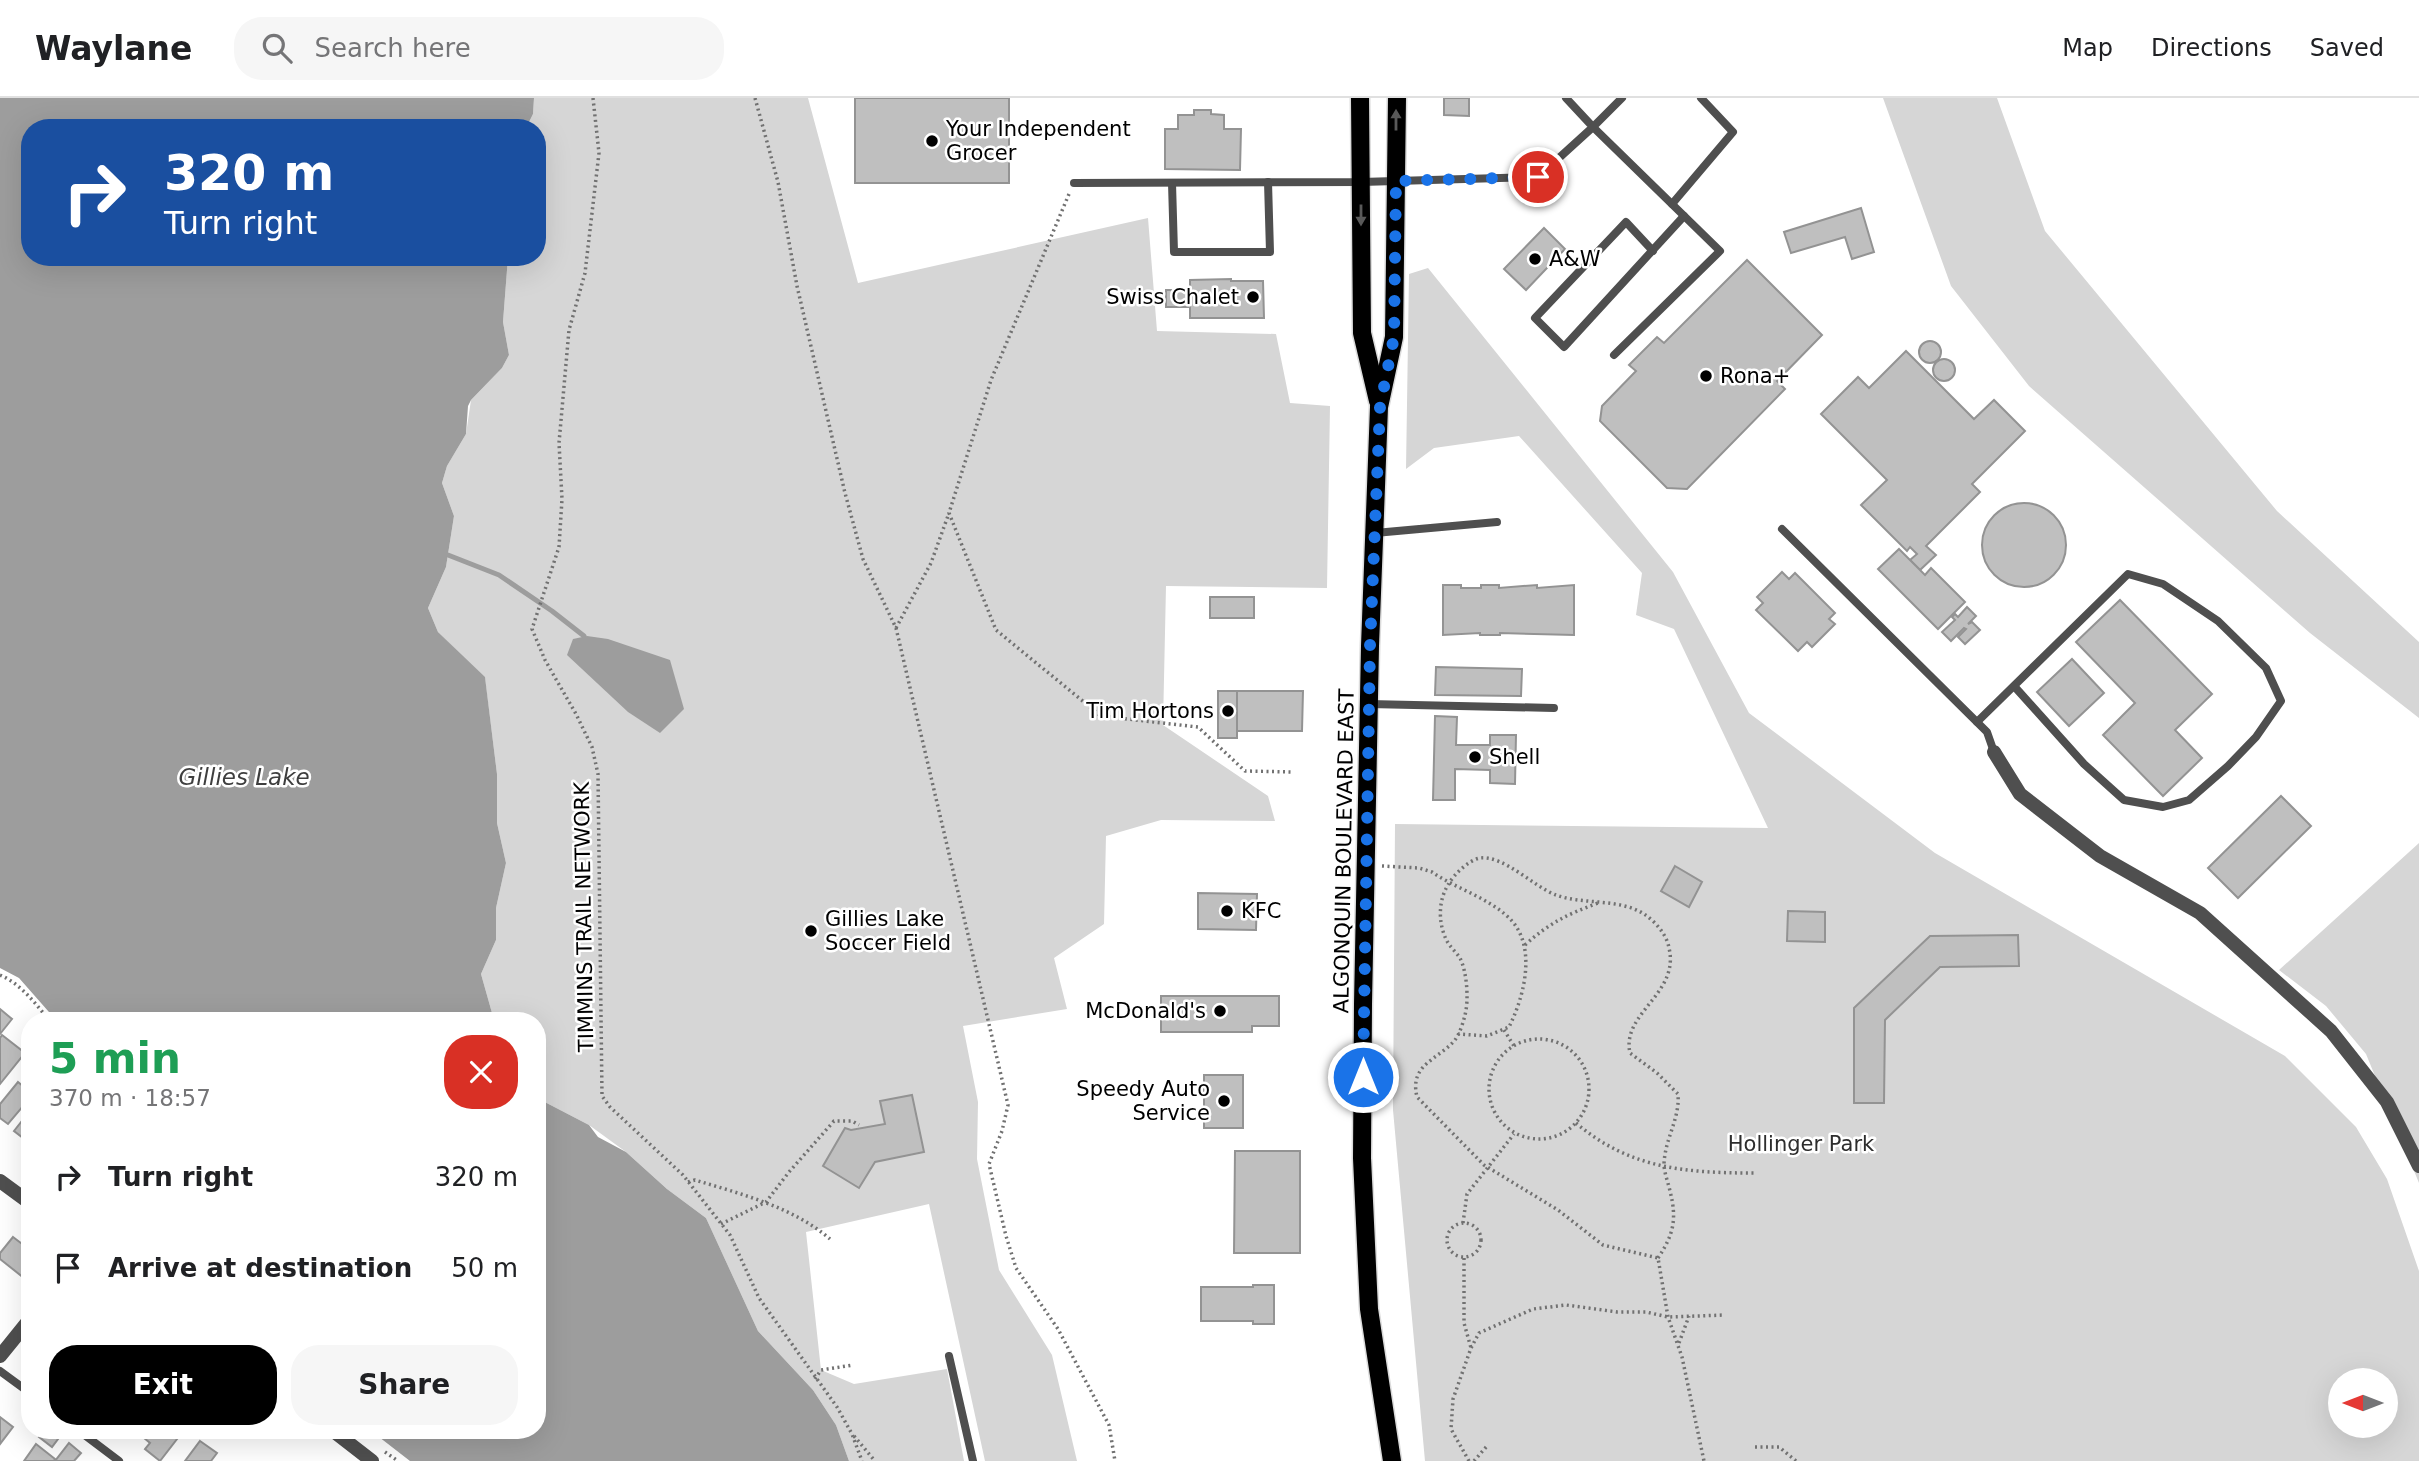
<!DOCTYPE html>
<meta charset="utf-8">
<style>
body{margin:0;font-family:"DejaVu Sans",sans-serif;background:#f6f6f6;color:#202124;height:100vh;display:flex;flex-direction:column;font-size:26px;white-space:nowrap}
*{box-sizing:border-box;margin:0}
p{font-size:23px;color:#757577}
.icon{flex:none;width:38px;height:38px;fill:none;stroke:currentColor;stroke-width:2;stroke-linecap:round;stroke-linejoin:round}
.map{position:relative;flex:1;overflow:hidden}
.details{position:absolute;left:21px;top:914px;width:525px;height:427px;display:flex;flex-direction:column;background:#fff;border-radius:28px;box-shadow:0 7px 28px #0002}
.details>*{flex:none}
.top-card{position:absolute;left:21px;top:21px;width:525px;height:147px;border-radius:28px;box-shadow:0 7px 28px #0002;background:#1a4fa0;color:#fff;overflow:hidden}
.needle{width:46px;rotate:270deg}
.buttons{position:absolute;left:2328px;top:1270px;display:grid;gap:14px}
.buttons a{display:grid;place-items:center;width:70px;height:70px;border-radius:50%;background:#fff;box-shadow:0 7px 28px #0002;font-size:35px}
.pin{position:absolute;display:grid;place-items:center;width:60px;height:60px;color:#fff;margin:-30px;border:4px solid #fff;border-radius:50%;box-shadow:0 2px 7px #0007}
.me{position:absolute;width:77px;margin:-38px;rotate:0deg;stroke-linejoin:round;filter:drop-shadow(0 0 5px #0008)}
.turn{display:flex;align-items:center;gap:24px;height:147px;padding:0 28px;font-size:32px}
.turn .icon{width:91px;height:91px;stroke-width:2.5}
.turn b{display:block;font-size:49px;line-height:60px}
.round{display:grid;place-items:center;flex:none;width:74px;height:74px;border-radius:28px;background:#f6f6f6}
.headline{display:flex;align-items:center;justify-content:space-between;height:119px;padding:0 28px}
h1{font-size:42px;font-weight:700;line-height:52px;color:#1e9e55}
.button{display:flex;gap:14px;margin-top:auto;padding:14px 28px}
.button a{flex:1;height:80px;border-radius:28px;background:#000;color:#fff;font-size:28px;font-weight:700;line-height:80px;text-align:center}
.button a+a{background:#f6f6f6;color:#202124}
ul{padding:0;list-style:none}
li{display:flex;align-items:center;gap:21px;height:91px;padding:0 28px}
li div{flex:1}
li b{display:block;font-size:26px}
li em{font-style:normal}
header{display:flex;align-items:center;gap:42px;box-sizing:border-box;height:98px;padding:0 35px;background:#fff;border-bottom:2px solid #e0e0e0}
header strong{font-size:33px}
nav{display:flex;gap:38px;margin-inline-start:auto;font-size:24px}
.search{width:490px;height:63px;background:#f6f6f6;display:flex;align-items:center;gap:18px;box-sizing:border-box;padding:0 24px;border-radius:28px;color:#757577;font-size:26px}
.map>svg:first-child{display:block}
.green{fill:#d6d6d6;fill-rule:evenodd}
.water{fill:#9d9d9d}
.lines{fill:none;stroke-linecap:round;stroke-linejoin:round}
.stream{stroke:#9d9d9d;stroke-width:5}
.building{fill:#bfbfbf;stroke:#939393;stroke-width:2}
.primary-casing{stroke:#dbdbdb;stroke-width:21}
.path{stroke:#717171;stroke-width:3.5;stroke-dasharray:2 3.5;stroke-linecap:butt}
.lane{stroke:#4f4f4f;stroke-width:8}
.street{stroke:#4f4f4f;stroke-width:14}
.primary{stroke:#000;stroke-width:18}
.oneway{fill:#595959}
.route{stroke:#1a73e8;stroke-width:12;stroke-dasharray:0 21.6}
.poi-dot{fill:#000;stroke:#fff;stroke-width:2.5}
.labels{text-anchor:middle;stroke-width:5;stroke-linejoin:round;paint-order:stroke}
.poi-label{font-size:21px;fill:#000;stroke:#fff;text-anchor:start}
.street-label{font-size:21px;fill:#000;stroke:#fff}
.park-label{font-size:21px;fill:#2d2d2d;stroke:#fff}
.water-label{font-size:23px;font-style:italic;fill:#3e3e3e;stroke:#fff}
</style>
<header>
<strong>Waylane</strong>
<div class="search"><svg class="icon" aria-label="search" viewBox="0 0 24 24"><circle cx="10" cy="10" r="6"/><path d="M15 15l6 6"/></svg>Search here</div>
<nav><a>Map</a><a>Directions</a><a>Saved</a></nav>
</header>
<div class="map">
<svg width="2419" height="1363" viewBox="0 0 2419 1363">
<rect width="100%" height="100%" fill="#fff"/>
<g class="green">
<polygon points="534,0 808,0 858,185 1148,120 1157,233 1276,236 1290,305 1330,308 1327,490 1166,488 1163,627 1268,698 1275,723 1161,722 1106,738 1104,826 1054,860 1067,911 963,928 978,1004 977,1061 999,1172 1052,1257 1077,1363 985,1363 929,1106 806,1134 821,1272 854,1286 947,1271 964,1363 849,1363 836,1327 813,1292 758,1233 706,1120 667,1091 626,1054 589,1027 537,1000 537,922 494,922 481,876 496,842 496,810 506,765 497,725 497,676 485,580 438,534 428,510 446,469 454,418 442,385 447,368 466,336 471,302 502,270 509,257 503,224 508,159 537,159 537,30 526,30 533,16"/>
<polygon points="1883,0 1997,0 2045,133 2277,413 2419,544 2419,620 2310,535 2029,288 1951,188"/>
<path d="M1428,170L1673,474L1749,615L1935,755L2285,958L2356,1029L2387,1081L2419,1173V1363H1425L1393,1012L1395,726L1768,730L1674,531L1636,517L1642,475L1519,338L1434,350L1406,371L1409,176ZM2340,1283H2385V1328H2340Z"/>
<polygon points="2419,745 2419,1085 2366,956 2326,908 2279,872"/>
</g>
<g class="water">
<polygon points="0,0 534,0 533,16 526,30 30,30 30,159 508,159 503,224 509,257 502,270 471,302 468,308 466,336 447,368 442,385 454,418 446,469 428,510 438,534 485,579 497,676 497,725 506,765 496,810 496,842 481,876 494,922 56,922 19,880 0,870"/>
<polygon points="587,538 608,541 670,562 684,611 660,635 628,614 567,557 573,541"/>
<polygon points="537,1000 589,1027 598,1039 626,1054 667,1091 706,1120 758,1233 813,1292 836,1327 849,1363 410,1363 370,1332 537,1332"/>
</g>
<g class="lines">
<polyline class="stream" points="448,457 499,477 552,513 584,538"/>
</g>
<g class="building">
<rect x="855" y="0" width="154" height="85"/>
<polygon points="1444,0 1469,0 1469,18 1444,17"/>
<polygon points="1194,12 1211,12 1211,16 1224,17 1224,31 1241,31 1240,72 1165,71 1165,31 1178,31 1178,17 1194,17"/>
<polygon points="1861,110 1874,154 1852,161 1845,139 1791,155 1784,134"/>
<polygon points="1544,130 1565,151 1526,192 1504,171"/>
<polygon points="1747,162 1822,237 1777,283 1785,291 1687,391 1667,390 1600,323 1602,308 1636,273 1629,267 1657,239 1664,245"/>
<polygon points="1231,181 1231,183 1263,183 1264,220 1190,220 1190,209 1166,209 1166,192 1190,192 1190,182"/>
<circle cx="1930" cy="254" r="11"/>
<polygon points="1906,253 1974,321 1994,302 2025,333 1972,386 1980,394 1926,448 1936,457 1920,472 1910,462 1917,456 1910,449 1907,453 1861,407 1887,382 1821,316 1858,279 1869,290"/>
<circle cx="1944" cy="272" r="11"/>
<circle cx="2024" cy="447" r="42"/>
<polygon points="1899,451 1925,477 1931,470 1965,504 1938,531 1878,471"/>
<polygon points="1782,474 1789,481 1795,475 1835,515 1829,521 1835,526 1812,549 1807,544 1798,553 1756,512 1763,505 1757,499"/>
<polygon points="1443,487 1461,487 1461,490 1481,490 1481,487 1499,487 1499,490 1537,487 1537,490 1574,487 1574,537 1500,535 1500,537 1480,537 1480,535 1443,537"/>
<rect x="1210" y="499" width="44" height="21"/>
<polygon points="2120,502 2212,596 2175,632 2202,660 2163,698 2103,637 2135,605 2076,544"/>
<polygon points="1967,509 1976,518 1968,526 1972,524 1980,532 1965,546 1958,539 1966,531 1964,530 1951,543 1942,534 1955,522 1952,519 1955,516 1958,519"/>
<polygon points="2072,561 2104,595 2069,628 2037,594"/>
<polygon points="1436,569 1522,571 1521,598 1435,597"/>
<rect x="1218" y="593" width="19" height="47"/>
<polygon points="1237,593 1303,593 1302,633 1237,633"/>
<polygon points="1435,618 1457,619 1456,647 1490,647 1490,637 1516,637 1515,686 1490,685 1490,672 1455,671 1455,702 1433,702"/>
<polygon points="2281,698 2311,728 2238,800 2208,770"/>
<polygon points="1675,768 1702,784 1689,809 1661,793"/>
<polygon points="1198,795 1257,796 1256,832 1198,831"/>
<polygon points="1788,813 1825,814 1825,844 1787,843"/>
<polygon points="2018,837 2019,868 1940,869 1885,922 1884,1005 1854,1005 1854,910 1930,838"/>
<polygon points="1161,898 1279,898 1279,928 1252,928 1252,934 1161,934"/>
<polygon points="0,911 12,921 0,936"/>
<polygon points="2,937 25,955 0,986 0,940"/>
<rect x="1204" y="977" width="39" height="53"/>
<polygon points="18,984 30,994 30,1000 8,1026 0,1020 0,1006"/>
<polygon points="912,997 924,1054 875,1064 859,1090 823,1068 845,1030 851,1032 885,1026 880,1003"/>
<polygon points="29,1014 30,1039 27,1043 14,1033"/>
<polygon points="1235,1053 1300,1053 1300,1155 1234,1155"/>
<polygon points="13,1139 30,1152 30,1173 24,1180 0,1161 0,1155"/>
<polygon points="1253,1187 1274,1187 1274,1226 1253,1226 1253,1223 1201,1223 1201,1189 1253,1189"/>
<polygon points="0,1319 13,1329 0,1346"/>
<polygon points="44,1332 61,1332 64,1333 52,1349 39,1339"/>
<polygon points="151,1332 184,1332 160,1363 145,1351 150,1345 144,1340"/>
<polygon points="200,1343 217,1355 211,1363 185,1363"/>
<polygon points="69,1345 81,1355 74,1363 55,1363"/>
<polygon points="36,1346 55,1361 54,1363 24,1363"/>
</g>
<g class="lines">
<defs>
<g id="primary">
<polyline points="1360,0 1362,235 1378,303"/>
<polyline points="1392,1363 1369,1211 1362,1060 1363,906 1370,548 1379,309 1394,239 1397,0"/>
</g>
</defs>
<use href="#primary" class="primary-casing"/>
<g class="path">
<polyline points="593,0 599,55 585,175 569,232 559,345 562,401 559,449 532,531 545,562 576,616 592,649 598,676 602,998 610,1009 683,1077 730,1137 759,1200 837,1309 852,1336 862,1363"/>
<polyline points="755,0 778,84 797,188 845,395 863,461 896,530 1008,1007 1002,1033 989,1066 1006,1138 1016,1170 1058,1231 1109,1327 1115,1363"/>
<polyline points="1069,96 991,282 949,415 996,532 1101,618 1198,629 1245,673 1293,674"/>
<polyline points="896,530 931,465 949,415"/>
<path d="M1382,768L1419,770L1432,774C1455,790 1486,799 1507,818C1538,845 1525,897 1509,929L1487,938L1458,936"/>
<path d="M1525,847C1549,825 1568,816 1598,805"/>
<path d="M0,877C21,886 35,905 49,922"/>
<polyline points="1504,932 1514,948"/>
<circle cx="1539" cy="991" r="50"/>
<path d="M1576,1025C1630,1071 1686,1075 1755,1075"/>
<path d="M688,1084L695,1082C741,1096 793,1109 830,1141"/>
<circle cx="1464" cy="1142" r="17"/>
<polyline points="1463,1125 1467,1096 1514,1036"/>
<polyline points="721,1126 766,1104 789,1074 834,1023 852,1023 859,1027"/>
<polyline points="1464,1160 1464,1225 1471,1250"/>
<path d="M1658,1160C1674,1136 1677,1121 1670,1093C1668,1084 1664,1074 1664,1066C1665,1040 1680,1021 1678,996L1657,975L1630,955C1621,915 1680,896 1669,850C1667,837 1655,823 1644,816C1619,800 1583,807 1556,797C1534,789 1504,757 1480,760C1469,762 1454,776 1448,787C1438,803 1438,826 1447,843C1450,849 1456,854 1460,860C1467,874 1469,902 1465,917C1463,925 1460,935 1455,942C1438,962 1409,966 1417,999L1484,1067L1558,1112L1603,1147L1658,1160L1668,1219L1682,1259L1704,1363"/>
<polyline points="1679,1245 1689,1218"/>
<polyline points="815,1281 821,1272 853,1267"/>
<polyline points="854,1338 875,1363"/>
<polyline points="1755,1349 1779,1349 1796,1363"/>
<polyline points="385,1354 398,1363"/>
<polyline points="1469,1363 1451,1331 1453,1301 1471,1250 1479,1235 1533,1211 1566,1207 1617,1214 1646,1214 1668,1219 1725,1217"/>
<polyline points="1474,1363 1487,1348"/>
</g>
<g class="lane">
<polyline points="1074,85 1361,84 1538,79 1593,29 1566,0"/>
<polyline points="1172,85 1174,154 1270,154 1268,84"/>
<polyline points="1672,106 1733,34 1701,0"/>
<polyline points="1653,153 1626,124 1535,220 1564,249 1684,118"/>
<polyline points="1614,257 1720,153 1593,29 1622,0"/>
<polyline points="1782,431 1987,634 1994,654"/>
<polyline points="1375,435 1497,424"/>
<polyline points="1369,606 1554,610"/>
<polyline points="1977,624 2128,476 2163,486 2218,523 2266,570 2281,603 2256,639 2228,668 2189,702 2163,709 2124,702 2084,666 2014,588"/>
<polyline points="949,1258 973,1363"/>
<polyline points="0,1273 30,1295"/>
<polyline points="78,1332 119,1363"/>
</g>
<g class="street">
<polyline points="1994,654 2020,696 2100,758 2200,815 2331,933 2387,1004 2419,1068"/>
<polyline points="0,1083 30,1105"/>
<polyline points="0,1258 30,1221"/>
<polyline points="332,1332 372,1363"/>
</g>
<use href="#primary" class="primary"/>
</g>
<defs><path id="oneway-solid" d="M-6-.8H1V-3.2L6.5 0L1 3.2V.8H-6Z" transform="scale(1.75)"/></defs>
<g class="oneway">
<use href="#oneway-solid" transform="translate(1396 22) rotate(-90)"/>
<use href="#oneway-solid" transform="translate(1361 117) rotate(90)"/>
</g>
<g class="lines">
<polyline class="route" points="1363,979 1370,548 1380,309 1394,239 1396,83 1538,79"/>
</g>
<g class="poi-dot">
<circle cx="932" cy="43" r="7"/>
<circle cx="1535" cy="161" r="7"/>
<circle cx="1253" cy="199" r="7"/>
<circle cx="1706" cy="278" r="7"/>
<circle cx="1228" cy="613" r="7"/>
<circle cx="1475" cy="659" r="7"/>
<circle cx="1227" cy="813" r="7"/>
<circle cx="811" cy="833" r="7"/>
<circle cx="1220" cy="913" r="7"/>
<circle cx="1224" cy="1003" r="7"/>
</g>
<g class="labels">
<g class="poi-label">
<text x="946" y="38">Your Independent<tspan x="946" dy="24">Grocer</tspan></text>
<text x="1549" y="168">A&amp;W</text>
<text x="1239" y="206" text-anchor="end">Swiss Chalet</text>
<text x="1720" y="285">Rona+</text>
<text x="1214" y="620" text-anchor="end">Tim Hortons</text>
<text x="1489" y="666">Shell</text>
<text x="1241" y="820">KFC</text>
<text x="825" y="828">Gillies Lake<tspan x="825" dy="24">Soccer Field</tspan></text>
<text x="1206" y="920" text-anchor="end">McDonald's</text>
<text x="1210" y="998" text-anchor="end">Speedy Auto<tspan x="1210" dy="24">Service</tspan></text>
</g>
<g class="street-label">
<text transform="translate(1344 753) rotate(-89)" y="7">ALGONQUIN BOULEVARD EAST</text>
<text transform="translate(584 819) rotate(-91)" y="7">TIMMINS TRAIL NETWORK</text>
</g>
<g class="park-label">
<text x="1801" y="1053">Hollinger Park</text>
</g>
<g class="water-label">
<text x="244" y="687">Gillies Lake</text>
</g>
</g>
</svg>
<div class="buttons">
<a><svg class="needle" viewBox="-14 -14 28 28"><path d="M0-13l5 13h-10z" fill="#e53935"/><path d="M0 13l5-13h-10z" fill="#757577"/></svg></a>
</div>
<div class="pin" style="left:1538px;top:79px;background:#d93025"><svg class="icon" aria-label="arrive" viewBox="0 0 24 24"><path d="M6 21V4h12l-3 4 3 4H6"/></svg></div>
<svg class="me" style="left:1363px;top:979px" viewBox="-20 -20 40 40"><circle r="17" fill="#1a73e8" stroke="#fff" stroke-width="3"/><path d="M0-11L8 9 0 5-8 9z" fill="#fff"/></svg>
<div class="top-card">
<div class="turn"><svg class="icon" aria-label="right" viewBox="0 0 24 24"><path d="M7 20v-9h11M14 6l5 5-5 5"/></svg><div><b>320 m</b>Turn right</div></div>
</div>
<section class="details">
<div class="headline"><div><h1>5 min</h1><p>370 m · 18:57</p></div><a class="round" style="background:#d93025;color:#fff"><svg class="icon" aria-label="close" viewBox="0 0 24 24"><path d="M6 6l12 12M18 6L6 18"/></svg></a></div>
<ul>
<li><svg class="icon" aria-label="right" viewBox="0 0 24 24"><path d="M7 20v-9h11M14 6l5 5-5 5"/></svg><div><b>Turn right</b></div><em>320 m</em></li>
<li><svg class="icon" aria-label="arrive" viewBox="0 0 24 24"><path d="M6 21V4h12l-3 4 3 4H6"/></svg><div><b>Arrive at destination</b></div><em>50 m</em></li>
</ul>
<div class="button"><a>Exit</a><a>Share</a></div>
</section>
</div>
